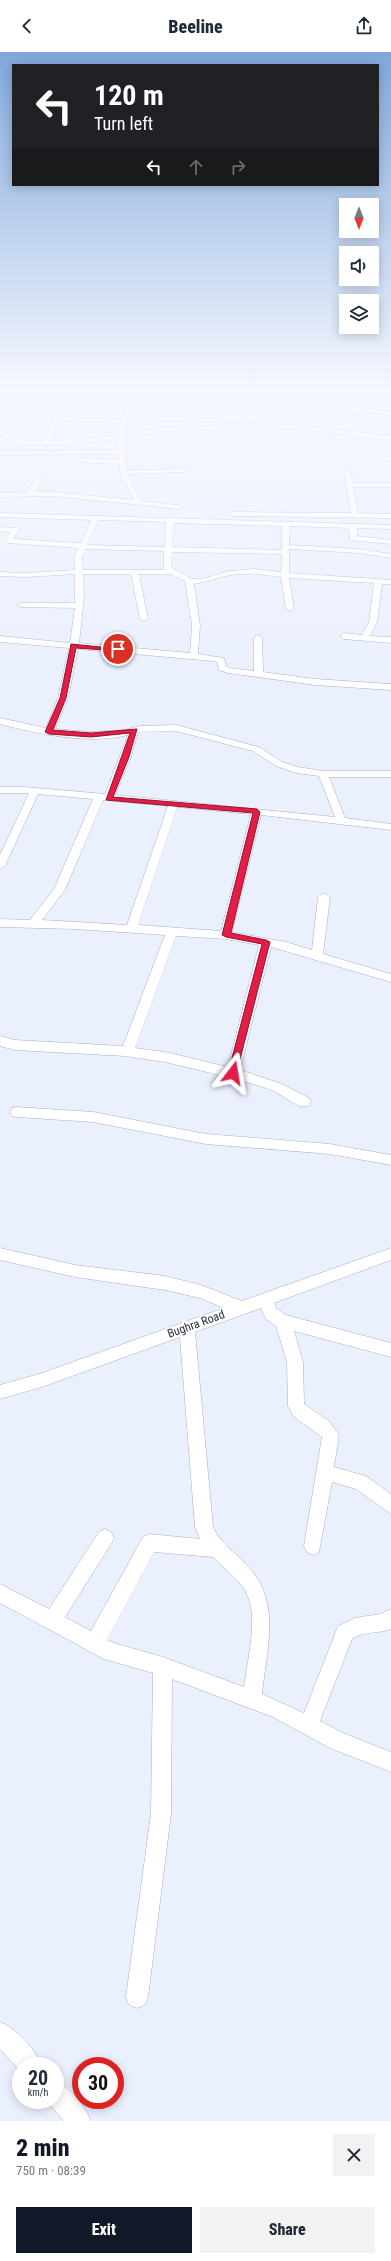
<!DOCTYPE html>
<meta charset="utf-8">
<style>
body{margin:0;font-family:"Roboto Condensed",sans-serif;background:#f2f2f3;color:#1f2937;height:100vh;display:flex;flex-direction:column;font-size:15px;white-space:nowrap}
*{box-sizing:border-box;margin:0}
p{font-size:13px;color:#747a83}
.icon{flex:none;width:22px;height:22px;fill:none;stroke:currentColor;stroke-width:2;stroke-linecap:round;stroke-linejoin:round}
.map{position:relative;height:2069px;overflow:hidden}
.details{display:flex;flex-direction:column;background:#fff;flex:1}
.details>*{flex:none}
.banner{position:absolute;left:12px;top:12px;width:367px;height:122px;border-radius:0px;box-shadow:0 2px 10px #0003;background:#202124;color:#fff;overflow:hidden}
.needle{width:26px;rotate:180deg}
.controls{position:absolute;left:339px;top:146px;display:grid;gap:8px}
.controls a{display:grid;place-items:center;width:40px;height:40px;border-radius:0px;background:#fff;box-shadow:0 2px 10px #0003;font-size:20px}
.speed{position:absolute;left:12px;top:2005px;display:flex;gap:8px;font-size:20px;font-weight:700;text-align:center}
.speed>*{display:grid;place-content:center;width:52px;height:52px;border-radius:50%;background:#fff;box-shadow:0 2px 10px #0003;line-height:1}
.speed small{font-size:10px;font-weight:400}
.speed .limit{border:6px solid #d22;background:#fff;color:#111}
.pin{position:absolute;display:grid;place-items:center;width:34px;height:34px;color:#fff;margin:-17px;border:2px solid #fff;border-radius:50%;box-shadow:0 1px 4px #0007}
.me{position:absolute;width:44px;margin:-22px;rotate:14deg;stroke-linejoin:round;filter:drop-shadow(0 0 3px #0008)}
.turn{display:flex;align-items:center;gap:14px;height:84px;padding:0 16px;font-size:18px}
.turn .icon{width:52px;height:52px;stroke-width:2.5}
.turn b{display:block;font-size:28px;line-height:34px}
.lanes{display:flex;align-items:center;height:38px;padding:0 16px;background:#0003;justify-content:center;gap:20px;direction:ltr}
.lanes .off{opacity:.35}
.round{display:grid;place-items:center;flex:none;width:42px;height:42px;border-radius:0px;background:#f2f2f3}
.headline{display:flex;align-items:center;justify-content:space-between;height:68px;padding:0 16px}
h1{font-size:24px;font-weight:800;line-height:30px;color:#111827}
.cta{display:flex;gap:8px;margin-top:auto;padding:8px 16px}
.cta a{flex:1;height:46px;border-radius:0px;background:#111827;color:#fff;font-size:16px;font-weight:800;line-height:46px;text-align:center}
.cta a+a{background:#f2f2f3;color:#1f2937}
header{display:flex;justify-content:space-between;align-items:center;height:52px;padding:0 16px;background:#fff;font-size:18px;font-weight:800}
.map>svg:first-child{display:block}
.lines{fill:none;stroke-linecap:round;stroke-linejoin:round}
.minor-casing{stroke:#a8afc4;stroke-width:1}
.highway-casing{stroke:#d1d2d4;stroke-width:1}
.minor{fill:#fff;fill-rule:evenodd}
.highway{fill:#9aadef;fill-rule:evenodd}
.route{fill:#e11d48;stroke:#92132f}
.labels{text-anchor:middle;stroke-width:3.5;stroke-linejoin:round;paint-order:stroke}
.street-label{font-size:12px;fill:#2e313a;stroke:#fdfdfd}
</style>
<header><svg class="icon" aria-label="back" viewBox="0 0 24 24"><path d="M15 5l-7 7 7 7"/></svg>Beeline<svg class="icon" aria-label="share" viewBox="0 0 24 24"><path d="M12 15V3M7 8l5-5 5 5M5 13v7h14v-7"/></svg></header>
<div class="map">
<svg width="391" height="2069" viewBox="0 0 391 2069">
<rect width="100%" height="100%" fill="#ebf0fe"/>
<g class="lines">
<defs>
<g id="minor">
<path d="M138,337H144L135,353H183L186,355L183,357H134L130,364L216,366L219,368L216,370L128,368L123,383L163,375L215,374L238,371L296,373L391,384V388L296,377L238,375L215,378L163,379L124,387L126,418L185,417V419L183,420L127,422L141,449L178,453L182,455L181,457L54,444L0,445V441L27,440L38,424L40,423L43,425L35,440H54L134,448L120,420L119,412L80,410L77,408L80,406L119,408L118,402L0,403V399L118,398L117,388L56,393L17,392L0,383V378L18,388L44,389L58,359L63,360L61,365L122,367L127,357H93L78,350L18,352L0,346V342L18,348L79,346L94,353H129ZM59,369L120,371L117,384L50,389Z"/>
<polygon points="232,346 391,359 391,363 230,349"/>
<polygon points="381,404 391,405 391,409 379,407 378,406"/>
<polygon points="347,417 350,419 353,431 391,431 391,435 353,435 358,461 391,462 391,466 232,464 228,462 232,460 351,461 344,419"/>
<path d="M0,461L391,473V477L357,476V484L391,488V492L350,488L349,476L290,474L289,493L359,497L391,502V506L359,501L289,497V521L391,528V532H382L377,570L370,584L391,585V591L344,587L340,584L344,581L362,583L369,570L374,531L289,526L294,557L290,559L286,557L281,525C264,523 248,520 231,523C218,525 207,530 194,532L200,573L198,602L224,606L226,614L229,616L254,619V586L258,583L262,586L263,620L315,627L391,632V638L315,633L228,621L219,618L217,610L213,609L78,597L68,646L55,677L91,680L124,678L140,674L176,673L259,695L282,710L298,715L323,719H391V725H329L345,766L391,772V778L261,763L232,880L286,890L312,898L318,845L324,841L330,845L323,902L391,922V930L271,895L240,1018L282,1032L309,1046L311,1050L309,1054H299L272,1038L240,1028L165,1010L125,1004L15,998L0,994V984L15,988L123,994L165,883L75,877L0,875V867L30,868L54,837L93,747L38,742L5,814L0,817V803L29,741H0V735H24L105,742L128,683C89,693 38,682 0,672V666L46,676L58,646L69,596L0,590V584L70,591L75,556L21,555L17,553L21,551H75V522L25,525L0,524V520L25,521L75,518L74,505L78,496L8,491L5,488L10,480L0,479V475L18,476L19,478L13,487L81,491L91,468L0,465ZM98,468L166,470L165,495L87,493ZM174,471L282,474V498L172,495ZM85,497L164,499V518H83L82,505ZM172,500L282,502L281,520L254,517L229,519L206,526L192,527L171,515ZM83,522H131L140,567L144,569L148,567L139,522H170L185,529L192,573L190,601L79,591L84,546ZM176,679L253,699L276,714L296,721L319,724L335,765L115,743L131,705L138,680ZM103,748L168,754L127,873L42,868L65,838ZM177,755L251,762L221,879L138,873ZM176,884L226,887L259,893L228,1015L165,1000L135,996Z"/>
<polygon points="17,1055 93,1060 206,1082 330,1092 391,1103 391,1113 330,1102 206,1092 93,1070 17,1065 12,1064 10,1060 12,1056"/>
<path d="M0,1196L75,1213L165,1224L201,1233L242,1249L391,1196V1208L274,1251L277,1257L286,1263L391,1291V1305L294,1279L303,1310L304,1352L329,1369L339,1383L334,1415L366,1424L391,1442V1462L356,1437L332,1430L319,1500L313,1503L307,1500L304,1494L322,1385L294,1365L288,1354L287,1310L276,1274L266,1267L261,1256L195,1280L213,1475C221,1493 239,1503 251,1518C281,1552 266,1601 262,1642L304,1661L338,1574L355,1566L380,1562L391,1557V1577C379,1582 362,1579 352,1587L320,1669L343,1681L391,1700V1720L330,1696L273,1665L172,1627L171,1762L148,1945L145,1953L137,1956L129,1953L126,1945L151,1762L153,1621L104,1607L0,1551V1532L49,1557L99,1480L105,1477L111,1480L114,1486L111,1492L65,1565L91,1579L143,1485L149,1482L200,1487L195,1475L180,1285L42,1335L0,1347V1333L42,1321L224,1256L200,1246L165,1238L75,1225L0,1208ZM154,1500L213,1505C225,1518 242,1529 248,1545C258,1567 247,1611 244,1635L163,1605L114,1591L107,1588Z"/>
<path d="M0,1970C16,1976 36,1998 42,2014H21V2020L0,1997Z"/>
<path d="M55,2029C70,2036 85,2054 91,2069H64L46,2048H55Z"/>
</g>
<polygon id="highway" points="383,337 391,337 391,341 384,339"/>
</defs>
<use href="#minor" class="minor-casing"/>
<use href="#highway" class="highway-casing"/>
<use href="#minor" class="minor"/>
<use href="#highway" class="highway"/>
</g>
<linearGradient id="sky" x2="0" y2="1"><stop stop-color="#80a7db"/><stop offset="0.54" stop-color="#f6f8ff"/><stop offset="1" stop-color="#f6f8ff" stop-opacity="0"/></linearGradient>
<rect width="391" height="627" fill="url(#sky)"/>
<polygon class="route" points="71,592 121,597 118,599 76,596 66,646 53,678 91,681 137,677 129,705 113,745 257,757 260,760 231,881 266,888 270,890 236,1023 230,1023 228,1021 262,892 226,885 222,883 253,761 106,748 130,681 91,685 49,682 45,680 60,646"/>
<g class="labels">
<g class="street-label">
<text transform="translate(196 1272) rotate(-20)" y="4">Bughra Road</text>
</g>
</g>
</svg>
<div class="controls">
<a><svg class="needle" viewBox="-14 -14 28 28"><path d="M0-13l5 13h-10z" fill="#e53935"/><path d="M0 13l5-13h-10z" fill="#747a83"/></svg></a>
<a><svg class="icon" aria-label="sound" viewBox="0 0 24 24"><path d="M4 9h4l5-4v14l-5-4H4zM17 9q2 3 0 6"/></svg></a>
<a><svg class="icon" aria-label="layers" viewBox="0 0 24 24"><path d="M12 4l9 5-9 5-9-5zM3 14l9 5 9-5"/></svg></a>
</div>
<div class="speed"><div>20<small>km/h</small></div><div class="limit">30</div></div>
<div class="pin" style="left:118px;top:597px;background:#d93025"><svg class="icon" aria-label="arrive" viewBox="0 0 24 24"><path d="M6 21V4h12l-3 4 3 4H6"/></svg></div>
<svg class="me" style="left:233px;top:1021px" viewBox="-20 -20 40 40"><path d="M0-17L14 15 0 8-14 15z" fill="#e11d48" stroke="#fff" stroke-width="4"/></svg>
<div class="banner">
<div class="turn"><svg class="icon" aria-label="left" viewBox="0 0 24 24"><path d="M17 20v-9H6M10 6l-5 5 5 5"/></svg><div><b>120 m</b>Turn left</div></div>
<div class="lanes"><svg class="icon" aria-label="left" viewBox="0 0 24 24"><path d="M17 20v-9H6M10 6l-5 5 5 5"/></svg><svg class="icon off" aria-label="ahead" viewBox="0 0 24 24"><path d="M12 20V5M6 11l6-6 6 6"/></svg><svg class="icon off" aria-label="right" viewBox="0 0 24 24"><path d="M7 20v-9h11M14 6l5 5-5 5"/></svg></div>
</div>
</div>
<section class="details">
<div class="headline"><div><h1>2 min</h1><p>750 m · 08:39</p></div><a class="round"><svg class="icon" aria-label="close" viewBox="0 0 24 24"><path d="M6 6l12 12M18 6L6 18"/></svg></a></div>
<div class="cta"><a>Exit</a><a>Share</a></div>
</section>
